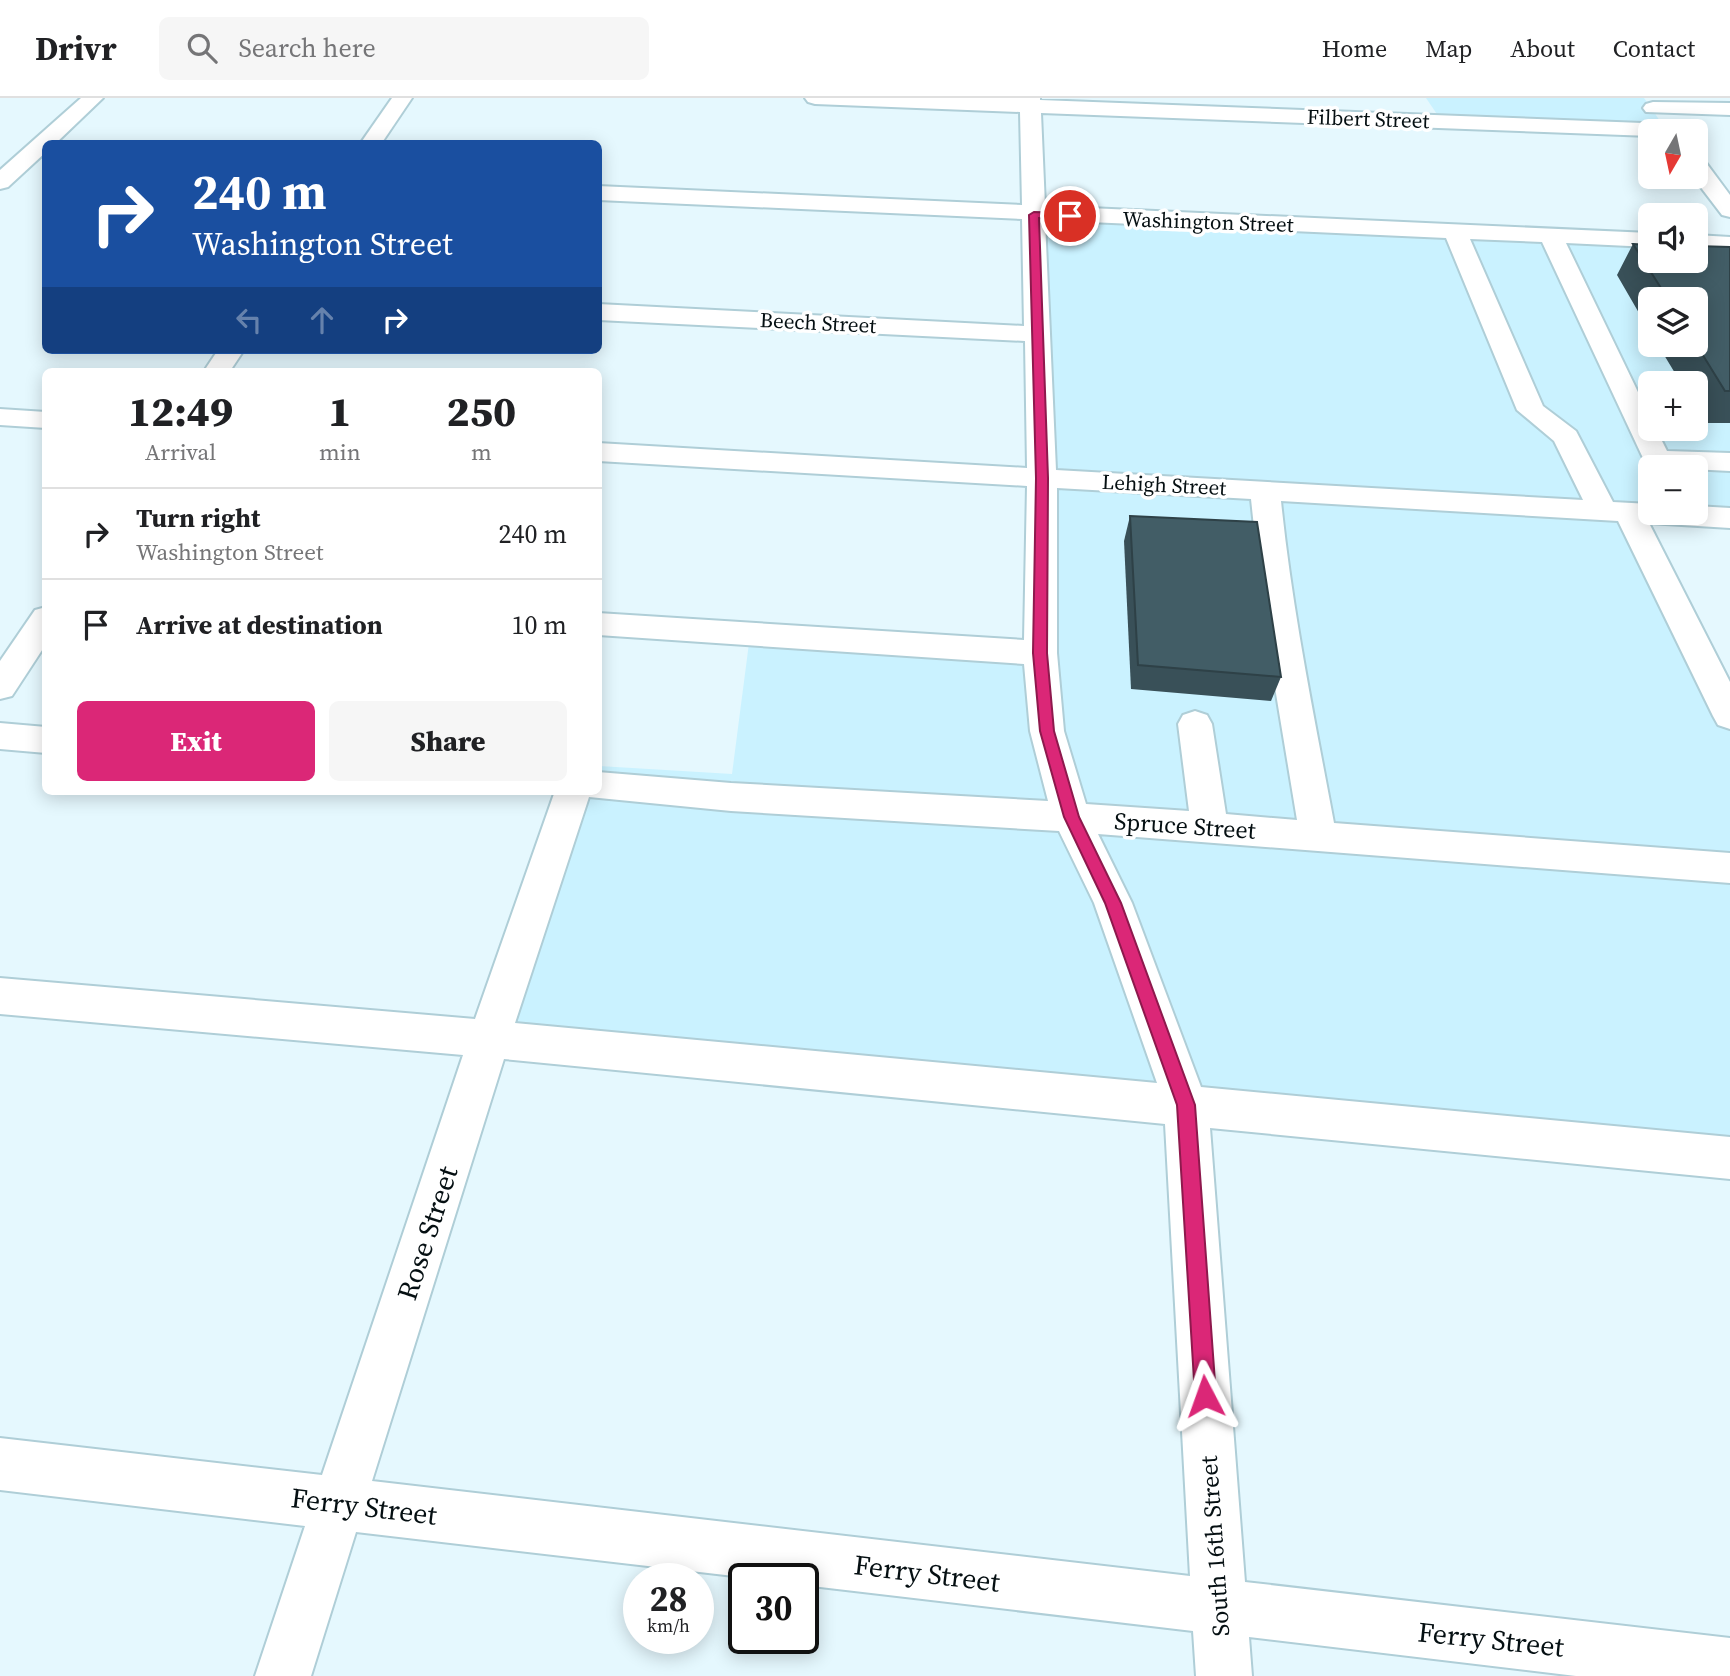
<!DOCTYPE html>
<meta charset="utf-8">
<style>
body{margin:0;font-family:"Source Serif 4",serif;background:#f6f6f6;color:#202124;height:100vh;display:flex;flex-direction:column;font-size:26px;white-space:nowrap}
*{box-sizing:border-box;margin:0}
p{font-size:23px;color:#757577}
.icon{flex:none;width:38px;height:38px;fill:none;stroke:currentColor;stroke-width:2;stroke-linecap:round;stroke-linejoin:round}
.map{position:relative;flex:1;overflow:hidden}
.panel{position:absolute;left:42px;top:270px;width:560px;height:427px;display:flex;flex-direction:column;background:#fff;border-radius:10px;box-shadow:0 4px 18px #0003}
.panel>*{flex:none}
.top-card{position:absolute;left:42px;top:42px;width:560px;height:214px;border-radius:10px;box-shadow:0 4px 18px #0003;background:#1a4fa0;color:#fff;overflow:hidden}
.needle{width:46px;rotate:189deg}
.tools{position:absolute;left:1638px;top:21px;display:grid;gap:14px}
.tools a{display:grid;place-items:center;width:70px;height:70px;border-radius:10px;background:#fff;box-shadow:0 4px 18px #0003;font-size:35px}
.speed{position:absolute;left:623px;top:1465px;display:flex;gap:14px;font-size:35px;font-weight:700;text-align:center}
.speed>*{display:grid;place-content:center;width:91px;height:91px;border-radius:50%;background:#fff;box-shadow:0 4px 18px #0003;line-height:1}
.speed small{font-size:18px;font-weight:400}
.speed .limit{border:4px solid #111;border-radius:10px;background:#fff;color:#111}
.pin{position:absolute;display:grid;place-items:center;width:60px;height:60px;color:#fff;margin:-30px;border:4px solid #fff;border-radius:50%;box-shadow:0 2px 7px #0007}
.me{position:absolute;width:77px;margin:-38px;rotate:356deg;stroke-linejoin:round;filter:drop-shadow(0 0 5px #0008)}
.turn{display:flex;align-items:center;gap:24px;height:147px;padding:0 35px;font-size:32px}
.turn .icon{width:91px;height:91px;stroke-width:2.5}
.turn b{display:block;font-size:49px;line-height:60px}
.lanes{display:flex;align-items:center;height:66px;padding:0 35px;background:#0003;justify-content:center;gap:35px;direction:ltr}
.lanes .off{opacity:.35}
.eta{display:flex;justify-content:space-evenly;align-items:center;height:119px;text-align:center}
.eta b{font-size:42px;font-weight:800;line-height:49px}
.button{display:flex;gap:14px;margin-top:auto;padding:14px 35px}
.button a{flex:1;height:80px;border-radius:10px;background:#db2777;color:#fff;font-size:28px;font-weight:800;line-height:80px;text-align:center}
.button a+a{background:#f6f6f6;color:#202124}
ul{padding:0;list-style:none}
li{display:flex;align-items:center;gap:21px;height:91px;padding:0 35px;border-top:2px solid #e0e0e0}
li div{flex:1}
li b{display:block;font-size:26px}
li em{font-style:normal}
header{display:flex;align-items:center;gap:42px;box-sizing:border-box;height:98px;padding:0 35px;background:#fff;border-bottom:2px solid #e0e0e0}
header strong{font-size:33px}
nav{display:flex;gap:38px;margin-inline-start:auto;font-size:24px}
.search{width:490px;height:63px;background:#f6f6f6;display:flex;align-items:center;gap:18px;box-sizing:border-box;padding:0 24px;border-radius:10px;color:#757577;font-size:26px}
.map>svg:first-child{display:block}
.built{fill:#caf2ff;fill-rule:evenodd}
.lines{fill:none;stroke-linecap:round;stroke-linejoin:round}
.minor-casing{stroke:#afced7;stroke-width:4}
.minor{fill:#fff;fill-rule:evenodd}
.wall{fill:#395058}
.building{fill:#425d66;stroke:#2e4147;stroke-width:2}
.route{fill:#db2777;stroke:#8e194d;stroke-width:2}
.labels{text-anchor:middle;stroke-width:7;stroke-linejoin:round;paint-order:stroke}
.far-street-label{font-size:21px;fill:#050f12;stroke:#fff}
.street-label{font-size:24px;fill:#050f12;stroke:#fff}
.near-street-label{font-size:28px;fill:#050f12;stroke:#fff}
</style>
<header>
<strong>Drivr</strong>
<div class="search"><svg class="icon" aria-label="search" viewBox="0 0 24 24"><circle cx="10" cy="10" r="6"/><path d="M15 15l6 6"/></svg>Search here</div>
<nav><a>Home</a><a>Map</a><a>About</a><a>Contact</a></nav>
</header>
<div class="map">
<svg width="1730" height="1578" viewBox="0 0 1730 1578">
<rect width="100%" height="100%" fill="#e5f8fe"/>
<g class="built">
<polygon points="1426,0 1644,0 1667,33 1443,25"/>
<path d="M1042,122L1650,149V163H1696L1730,152V428L1634,421L1730,603V1069L484,947L580,693H598L599,668L732,676L749,545L1053,561ZM1650,201H1696V247H1650ZM1650,285H1696V331H1650ZM1650,369H1696V415H1650Z"/>
</g>
<g class="lines">
<defs>
<g id="minor">
<polygon points="81,0 103,0 55,46 46,46 46,54 8,89 0,91 0,72"/>
<polygon points="392,0 412,0 381,46 360,46"/>
<path d="M805,0H1040V2L1669,26L1676,28L1680,32L1650,33V38L1041,15L1045,108L1650,135V149L1566,145L1650,319V331H1656L1667,353L1730,355V373L1650,369V375L1542,144L1470,141L1543,308L1576,333L1613,404L1650,406V415H1696V408L1730,410V430L1649,425L1730,584V631L1718,627L1713,618L1618,423L1281,403C1292,511 1314,618 1334,725L1730,755V785L1098,736L1132,805L1201,989L1730,1039V1081L1210,1030L1245,1484L1730,1540V1578H1576L1249,1539L1252,1578H1196L1193,1533L803,1487V1480H751L356,1434L311,1578H255L305,1428L0,1392V1340L322,1377L463,957L0,916V880L475,921L555,693H598V674L731,685L1048,703L1030,633L1024,566L598,537V515L1024,542L1027,388L598,363V345L1027,370L1025,243L598,222V206L1024,228L1022,121L598,102V88L1022,107L1020,14L815,6L808,4ZM1045,122L1446,140L1517,312L1554,343L1583,402L1056,372ZM1057,390L1251,401L1264,523L1297,722L1226,716L1212,626L1207,617L1195,613L1183,617L1178,626L1189,713L1086,706L1064,633L1057,555ZM589,699L731,713L1059,733L1094,805L1157,985L515,925ZM504,961L1165,1026L1190,1478L372,1383Z"/>
<polygon points="1653,4 1730,5 1730,17 1646,14 1643,10 1646,6"/>
<polygon points="1696,60 1704,62 1730,97 1730,119 1722,117 1693,79 1696,79"/>
<polygon points="1696,137 1730,139 1730,153 1696,151"/>
<polygon points="218,252 244,252 230,273 204,273"/>
<polygon points="0,311 46,314 46,330 0,327"/>
<polygon points="46,509 46,546 12,598 0,601 0,563 35,512"/>
<polygon points="0,625 46,629 46,655 0,651"/>
</g>
</defs>
<use href="#minor" class="minor-casing"/>
<use href="#minor" class="minor"/>
</g>
<g class="wall">
<polygon points="1633,146 1730,149 1730,325 1704,325 1696,311 1696,285 1681,285 1658,247 1696,247 1696,201 1650,201 1650,234 1617,177"/>
<polygon points="1130,418 1281,579 1271,603 1131,591 1124,443"/>
</g>
<g class="building">
<polygon points="1633,146 1650,147 1650,163 1696,163 1696,148 1730,149 1730,293 1725,293 1696,246 1696,201 1668,201"/>
<polygon points="1130,418 1257,424 1281,579 1138,567"/>
</g>
<polygon class="route" points="1034,114 1070,115 1074,118 1070,121 1039,120 1048,380 1047,555 1054,633 1079,719 1121,805 1195,1007 1216,1298 1213,1306 1205,1309 1198,1306 1195,1298 1177,1007 1105,805 1064,719 1040,633 1033,555 1036,380 1029,117"/>
<g class="labels">
<g class="far-street-label">
<text transform="translate(1368 21) rotate(2)" y="7">Filbert Street</text>
<text transform="translate(1208 124) rotate(2)" y="7">Washington Street</text>
<text transform="translate(818 225) rotate(3)" y="7">Beech Street</text>
<text transform="translate(1164 387) rotate(3)" y="7">Lehigh Street</text>
</g>
<g class="street-label">
<text transform="translate(1185 728) rotate(4)" y="8">Spruce Street</text>
<text transform="translate(1215 1448) rotate(-94)" y="8">South 16th Street</text>
</g>
<g class="near-street-label">
<text transform="translate(427 1135) rotate(-72)" y="10">Rose Street</text>
<text transform="translate(364 1408) rotate(7)" y="10">Ferry Street</text>
<text transform="translate(927 1475) rotate(7)" y="10">Ferry Street</text>
<text transform="translate(1491 1541) rotate(6)" y="10">Ferry Street</text>
</g>
</g>
</svg>
<div class="tools">
<a><svg class="needle" viewBox="-14 -14 28 28"><path d="M0-13l5 13h-10z" fill="#e53935"/><path d="M0 13l5-13h-10z" fill="#757577"/></svg></a>
<a><svg class="icon" aria-label="sound" viewBox="0 0 24 24"><path d="M4 9h4l5-4v14l-5-4H4zM17 9q2 3 0 6"/></svg></a>
<a><svg class="icon" aria-label="layers" viewBox="0 0 24 24"><path d="M12 4l9 5-9 5-9-5zM3 14l9 5 9-5"/></svg></a>
<a>+</a>
<a>−</a>
</div>
<div class="speed"><div>28<small>km/h</small></div><div class="limit">30</div></div>
<div class="pin" style="left:1070px;top:118px;background:#d93025"><svg class="icon" aria-label="arrive" viewBox="0 0 24 24"><path d="M6 21V4h12l-3 4 3 4H6"/></svg></div>
<svg class="me" style="left:1205px;top:1298px" viewBox="-20 -20 40 40"><path d="M0-17L14 15 0 8-14 15z" fill="#db2777" stroke="#fff" stroke-width="4"/></svg>
<div class="top-card">
<div class="turn"><svg class="icon" aria-label="right" viewBox="0 0 24 24"><path d="M7 20v-9h11M14 6l5 5-5 5"/></svg><div><b>240 m</b>Washington Street</div></div>
<div class="lanes"><svg class="icon off" aria-label="left" viewBox="0 0 24 24"><path d="M17 20v-9H6M10 6l-5 5 5 5"/></svg><svg class="icon off" aria-label="ahead" viewBox="0 0 24 24"><path d="M12 20V5M6 11l6-6 6 6"/></svg><svg class="icon" aria-label="right" viewBox="0 0 24 24"><path d="M7 20v-9h11M14 6l5 5-5 5"/></svg></div>
</div>
<section class="panel">
<div class="eta">
<div><b>12:49</b><p>Arrival</p></div>
<div><b>1</b><p>min</p></div>
<div><b>250</b><p>m</p></div>
</div>
<ul>
<li><svg class="icon" aria-label="right" viewBox="0 0 24 24"><path d="M7 20v-9h11M14 6l5 5-5 5"/></svg><div><b>Turn right</b><p>Washington Street</p></div><em>240 m</em></li>
<li><svg class="icon" aria-label="arrive" viewBox="0 0 24 24"><path d="M6 21V4h12l-3 4 3 4H6"/></svg><div><b>Arrive at destination</b></div><em>10 m</em></li>
</ul>
<div class="button"><a>Exit</a><a>Share</a></div>
</section>
</div>
